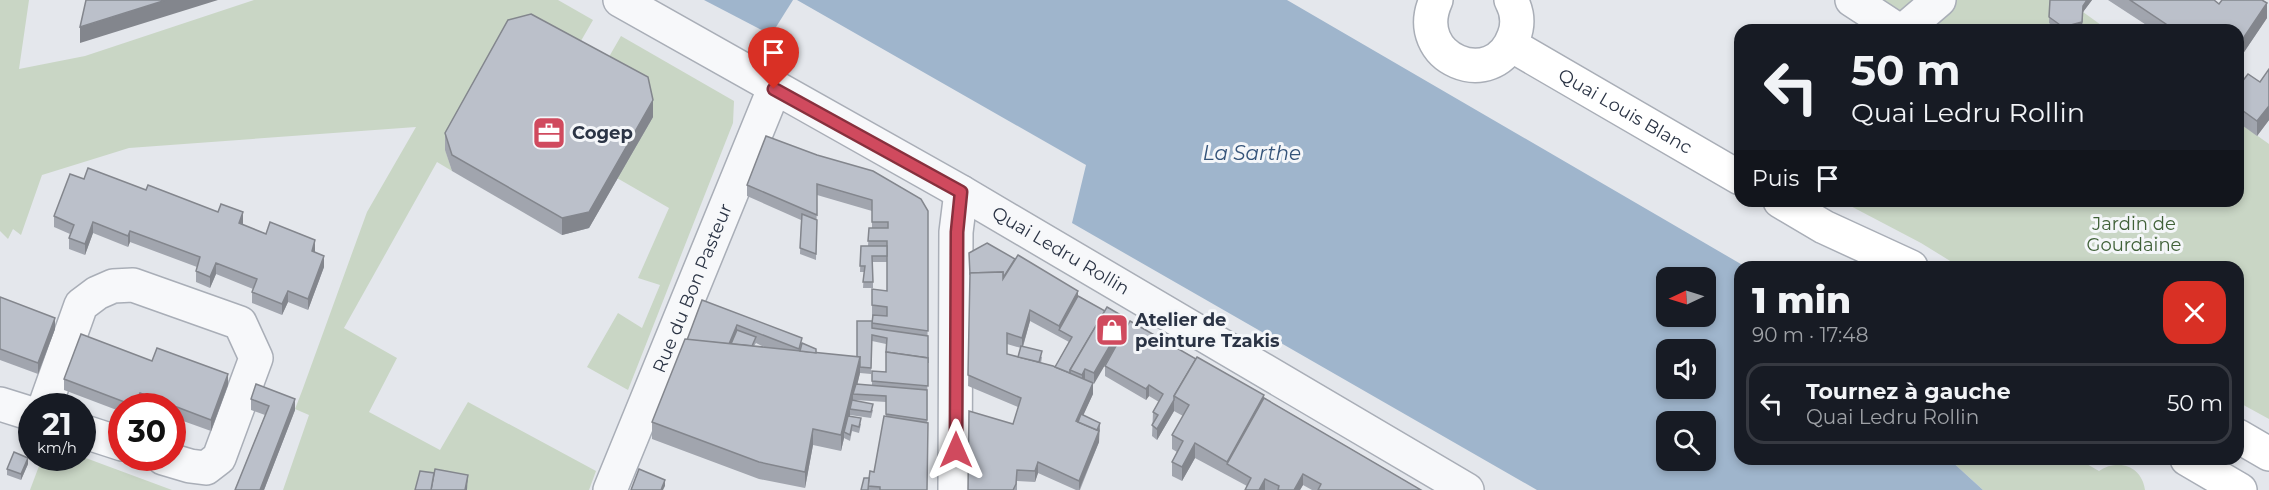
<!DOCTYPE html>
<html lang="fr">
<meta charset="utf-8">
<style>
body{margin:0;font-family:Montserrat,sans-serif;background:#20242c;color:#f1f3f6;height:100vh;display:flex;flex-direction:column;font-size:22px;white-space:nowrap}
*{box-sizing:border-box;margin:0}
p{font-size:20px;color:#9ea1a6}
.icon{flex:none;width:33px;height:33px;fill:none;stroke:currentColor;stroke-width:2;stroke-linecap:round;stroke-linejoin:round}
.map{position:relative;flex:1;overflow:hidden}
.drawer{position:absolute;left:1734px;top:261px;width:510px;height:204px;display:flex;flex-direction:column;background:#171b24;border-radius:18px;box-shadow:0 3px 9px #0003}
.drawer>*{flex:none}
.hud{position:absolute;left:1734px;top:24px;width:510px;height:183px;border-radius:18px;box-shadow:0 3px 9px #0003;background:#171b24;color:#f1f3f6;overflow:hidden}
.needle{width:39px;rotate:266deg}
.tools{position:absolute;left:1656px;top:267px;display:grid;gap:12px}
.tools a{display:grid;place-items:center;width:60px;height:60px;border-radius:12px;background:#171b24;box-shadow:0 3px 9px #0003;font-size:30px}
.speed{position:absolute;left:18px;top:393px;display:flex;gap:12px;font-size:30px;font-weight:700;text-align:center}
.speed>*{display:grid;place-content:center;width:78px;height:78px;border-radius:50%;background:#171b24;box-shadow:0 3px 9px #0003;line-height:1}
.speed small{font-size:15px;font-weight:400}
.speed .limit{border:9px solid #d22;background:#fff;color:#111}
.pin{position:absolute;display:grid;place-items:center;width:51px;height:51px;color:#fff;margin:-62px -26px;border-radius:50% 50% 50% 0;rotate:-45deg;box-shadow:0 0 6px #0007}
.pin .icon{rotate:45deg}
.me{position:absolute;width:66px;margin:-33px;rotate:0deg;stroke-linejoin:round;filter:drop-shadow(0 0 4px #0008)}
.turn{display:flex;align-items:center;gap:21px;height:126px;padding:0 18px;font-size:27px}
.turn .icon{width:78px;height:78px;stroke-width:2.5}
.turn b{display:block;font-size:42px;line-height:51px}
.then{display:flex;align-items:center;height:57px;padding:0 18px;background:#0003;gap:12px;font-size:22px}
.round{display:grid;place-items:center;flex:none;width:63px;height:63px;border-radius:18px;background:#20242c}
.summary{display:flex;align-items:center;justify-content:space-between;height:102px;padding:0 18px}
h1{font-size:36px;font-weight:800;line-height:45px}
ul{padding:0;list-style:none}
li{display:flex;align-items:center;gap:18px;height:81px;margin:0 12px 9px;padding:0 6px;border:3px solid #363941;border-radius:18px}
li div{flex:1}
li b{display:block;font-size:22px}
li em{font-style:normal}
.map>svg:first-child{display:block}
.green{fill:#c9d6c5}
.water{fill:#9fb5cc;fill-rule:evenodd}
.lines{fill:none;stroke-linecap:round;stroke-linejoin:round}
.minor-casing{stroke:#a9aeb7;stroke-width:36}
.secondary-casing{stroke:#a9aeb7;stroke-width:36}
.minor{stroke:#f7f8fa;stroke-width:33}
.secondary{stroke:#fff;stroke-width:33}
.wall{fill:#a1a5ae;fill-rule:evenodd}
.shaded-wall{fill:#83868d}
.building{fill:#bbc0ca;stroke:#83868d;stroke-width:1.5}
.route-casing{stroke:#87303d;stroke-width:15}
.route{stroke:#d04a5e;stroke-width:10}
.labels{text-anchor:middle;stroke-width:6;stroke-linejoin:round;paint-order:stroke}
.street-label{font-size:18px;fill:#2b3445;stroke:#f4f6f9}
.poi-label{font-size:18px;font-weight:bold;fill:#2b3445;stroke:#f4f6f9;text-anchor:start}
.park-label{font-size:18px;fill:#406138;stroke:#f4f6f9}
.water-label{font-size:20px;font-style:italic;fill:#345379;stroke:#f4f6f9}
</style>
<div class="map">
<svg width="2269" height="490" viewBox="0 0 2269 490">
<rect width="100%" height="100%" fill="#e4e7ec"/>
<g class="green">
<polygon points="0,0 29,0 19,69 85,56 254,0 558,0 593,20 574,53 445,149 452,171 437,162 344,328 397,358 369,412 440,450 468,402 596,471 589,490 283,490 309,415 295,409 302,391 367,212 416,127 129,148 42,175 21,235 13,229 8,239 0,231"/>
<polygon points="1852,0 2059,0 2058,30 1898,30"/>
<polygon points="2083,12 2108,30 2074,30 2082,28"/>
<polygon points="621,36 734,101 733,123 628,390 587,367 618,313 642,328 660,285 638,278 669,208 617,178 602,69"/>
<polygon points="2241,124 2269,144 2269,419 2238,402 2238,267 1960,267 1921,243 1841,201 2238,201 2238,130"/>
<polygon points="82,457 83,457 172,490 30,490 42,458"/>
<path d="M1949,459H2078L2099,471C2118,458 2142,466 2145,490H1983Z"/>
</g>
<g class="water">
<polygon points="704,0 793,0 771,35"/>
<path d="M797,0H1287L1746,267H1740V459H1949L1983,490H1537L1072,223L1086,165ZM1666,278H1706V316H1666ZM1666,350H1706V388H1666ZM1666,422H1706V460H1666Z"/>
</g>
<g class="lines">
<defs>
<g id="minor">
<path id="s1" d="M620,0L961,192L1467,490"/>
<polyline points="1852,0 1898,30"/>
<polyline points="1904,30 1939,0"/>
<polyline points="0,404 32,414"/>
<polyline points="45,406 81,305 97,293 113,286 133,285 240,323 256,358 219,458 206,468 190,466 163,458"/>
<polyline points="82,431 122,444"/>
<path id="s2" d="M610,490L774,89"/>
<polyline points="955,490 956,232 961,192"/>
</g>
<g id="secondary">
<path d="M1436,0C1409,59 1494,93 1514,36C1519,23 1517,11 1511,0"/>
<path id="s3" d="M1511,45L1740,178"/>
<polyline points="1780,201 1824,227 1911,267"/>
<polyline points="2238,436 2269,454"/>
<polyline points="2187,459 2240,490"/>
</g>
</defs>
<use href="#minor" class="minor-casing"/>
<use href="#secondary" class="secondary-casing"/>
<use href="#minor" class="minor"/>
<use href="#secondary" class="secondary"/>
</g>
<g class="wall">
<polygon points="2050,0 2092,0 2083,12 2082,28 2074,30 2058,30 2049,23"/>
<polygon points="2108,0 2214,0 2219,4 2267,18 2238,61 2238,30 2154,30"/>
<polygon points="2269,69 2269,120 2257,136 2239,123 2238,87 2260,82"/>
<polygon points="653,117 589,228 562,235 452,171 445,150 445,133"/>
<path d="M766,136L928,211L927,490H861L869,478L874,472L886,417V402L855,400L873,410L871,418L850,415L849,417L861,424L859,433L852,431L850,441L844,438L841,451L813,445L805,488L759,479L652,439V422L687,340L702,300L802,343L816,353L857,357L872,321V289L887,291V262H873V288H863L864,272H860L861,246H868L869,228H872V211L817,195L816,260L800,254L801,220L747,196V185ZM872,341L886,344V372L872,371V386L857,385L860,373L871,374ZM756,343L766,348L754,346Z"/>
<polygon points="84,179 146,190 243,223 243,225 253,229 315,251 315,252 324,267 308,310 288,302 282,315 252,303 252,292 253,289 216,274 210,288 196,282 196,271 197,267 130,242 128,247 93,233 85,255 69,249 69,238 70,234 54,227 54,216"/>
<path d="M970,279L1078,296L1126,328L1264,398L1421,490H1312L1303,485L1300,490H1245L1247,486L1195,458L1182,481L1172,476V462L1177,452L1172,449V435L1183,416L1174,411L1157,440L1152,436L1153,412L1159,402L1149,396L1146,400L1105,376V366L1119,340L1093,384V394L1083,415L1100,429L1099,432V442L1080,490H1076L1038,473L1035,482L1017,481V490H968L1013,424L1018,407L968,386ZM1030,321L1069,342L1055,367L1041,363L1042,357L1023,347ZM1007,344L1021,348L1018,357L1007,354Z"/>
<polygon points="0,297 55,329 38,374 0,360"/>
<polygon points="152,361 228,385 211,431 172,417 172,406 146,406 140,404 139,406 122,406 122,412 64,390 64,379"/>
<polygon points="251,399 295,410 264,490 235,490 265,415 251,410"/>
<polygon points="28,464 21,480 7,475 7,469"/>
</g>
<g class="shaded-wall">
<polygon points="166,0 218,0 80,43 80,27"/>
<polygon points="2087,0 2092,0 2083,12 2082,28 2074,30 2063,30 2063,27"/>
<polygon points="2267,3 2267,18 2238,61 2238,46"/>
<polygon points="653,100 653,117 589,228 562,235 562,218"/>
<polygon points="2269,106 2269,120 2257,136 2257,121"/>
<polygon points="243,212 243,223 239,234 239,223"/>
<polygon points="93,222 93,233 85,255 85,244"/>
<polygon points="130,231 130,242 128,247 128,236"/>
<polygon points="315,240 315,251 312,262 312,251"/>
<polygon points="324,256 324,267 308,310 308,299"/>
<polygon points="216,263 216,274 210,288 210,277"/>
<polygon points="288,291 288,302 282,315 282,304"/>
<polygon points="1078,291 1078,302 1059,330 1059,326"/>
<polygon points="1030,310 1030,321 1022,349 1022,338"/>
<polygon points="55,318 55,329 38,374 38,363"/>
<polygon points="1126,318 1126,329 1094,384 1094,373"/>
<polygon points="737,325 737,336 727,349"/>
<polygon points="860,357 860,373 855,394 853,394 853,400 850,409 850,415 846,433 844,432 844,438 841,451 841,435"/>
<polygon points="1085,369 1085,380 1082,386 1082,375"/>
<polygon points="228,374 228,385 211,431 211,420"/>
<polygon points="1093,383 1093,394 1078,427 1076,421"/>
<polygon points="1149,385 1149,396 1146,400 1146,389"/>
<polygon points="140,393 140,404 139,406 135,406"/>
<polygon points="1264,395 1264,409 1227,464 1227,476 1227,462"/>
<polygon points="295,399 295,410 264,490 260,490"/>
<polygon points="1174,400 1174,411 1157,440 1157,429"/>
<polygon points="1100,423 1099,442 1079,490 1079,481"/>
<polygon points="813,429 813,445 805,488 805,472"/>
<polygon points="1195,443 1195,458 1182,481 1182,467"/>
<polygon points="28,458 28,464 21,480 21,474"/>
<polygon points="1038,462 1038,473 1035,482 1035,471"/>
<polygon points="1303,474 1303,485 1300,490 1294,490"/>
<polygon points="468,475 467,490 465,490"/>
<polygon points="1265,479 1265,490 1259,490"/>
<polygon points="665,480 665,486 663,490 661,490"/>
</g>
<g class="building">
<polygon points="86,0 166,0 80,27"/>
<polygon points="2050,0 2087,0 2083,6 2082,22 2063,27 2049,17"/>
<polygon points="2130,0 2214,0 2219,4 2222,0 2262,0 2267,3 2238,46 2238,30 2175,30"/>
<polygon points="531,14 648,77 653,100 589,212 562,218 452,155 445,133 508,20"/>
<polygon points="2269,69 2269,106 2257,121 2239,108 2238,109 2238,87 2248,74 2260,82"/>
<polygon points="766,136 817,155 873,171 921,199 928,211 928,331 872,323 873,315 887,316 887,307 872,305 872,289 887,291 887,241 868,241 869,228 888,228 888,222 872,222 872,200 817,184 817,215 747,185"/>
<polygon points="88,168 146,190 148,185 218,212 221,204 243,212 239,223 266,234 270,222 315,240 312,251 324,256 308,299 288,291 282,304 252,292 257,279 216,263 210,277 196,271 200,257 130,231 128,236 93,222 85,244 69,238 74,225 54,216 70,174 84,179"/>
<polygon points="802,214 817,220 816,254 800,248"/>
<polygon points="987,243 1015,259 1003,278 1003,272 970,273 970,275 969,253"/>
<polygon points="861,246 887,246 887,256 872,256 873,282 863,282 865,266 860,266"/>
<polygon points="1018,255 1078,291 1059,326 1030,310 1022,338 1007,333 1007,354 1053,366 1093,383 1076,421 1099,431 1079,481 1038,462 1035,471 1017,470 1016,484 1013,490 968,490 969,411 1013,424 1021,398 968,375 970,273 1003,272 1003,279"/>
<polygon points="1078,296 1105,311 1070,370 1070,373 1055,367 1072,337 1059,330"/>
<polygon points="0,297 55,318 38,363 0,349"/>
<polygon points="702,300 802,338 799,349 737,325 729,344 687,340"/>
<polygon points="1107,307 1126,318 1094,373 1085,369 1082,375 1070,370"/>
<polygon points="857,321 872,321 872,328 928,336 928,363 928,358 886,352 887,338 872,335 871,368 860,367 860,357 857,357"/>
<polygon points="1130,321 1196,359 1174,396 1174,400 1157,429 1152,425 1158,415 1153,412 1163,394 1149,385 1146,389 1105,366"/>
<polygon points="737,330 756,337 752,346 731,344"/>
<polygon points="81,334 152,361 157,348 228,374 211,420 140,393 135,406 64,379"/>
<polygon points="685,339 860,357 841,435 813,429 805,472 759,462 652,422"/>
<polygon points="802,343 816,349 816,353 800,351"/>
<polygon points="1021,346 1042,351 1039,362 1018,357"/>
<polygon points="886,352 928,358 928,386 872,381 872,371 886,372"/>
<polygon points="1197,357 1264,395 1227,462 1195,443 1182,467 1172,462 1183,441 1172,435 1189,405 1174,396"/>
<polygon points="256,384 295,399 260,490 235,490 269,406 251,399"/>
<polygon points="856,384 927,390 927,420 886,414 886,396 853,394"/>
<polygon points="1264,398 1421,490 1318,490 1321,484 1303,474 1294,490 1278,490 1279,486 1265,479 1259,490 1245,490 1251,478 1227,464"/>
<polygon points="852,400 873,404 871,412 850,409"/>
<polygon points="1081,414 1100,423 1097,430 1078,422"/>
<polygon points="848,416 861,418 859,427 852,425 850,435 844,432"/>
<polygon points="884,416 928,423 927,490 880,490 880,487 868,486 870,471 874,472"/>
<polygon points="14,452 28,458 21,474 7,469"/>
<polygon points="435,469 468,475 465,490 431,490"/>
<polygon points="639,469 665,480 661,490 631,490"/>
<polygon points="420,471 434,473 431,490 415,490"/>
<polygon points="864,478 869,478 868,490 861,490"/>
</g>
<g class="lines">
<defs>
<polyline id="route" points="774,89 961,192 957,232 956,450"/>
</defs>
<use href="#route" class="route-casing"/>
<use href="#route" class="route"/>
</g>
<defs>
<symbol id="office-square" viewBox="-11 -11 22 22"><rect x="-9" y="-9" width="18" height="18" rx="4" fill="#d04a5e" stroke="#f4f6f9"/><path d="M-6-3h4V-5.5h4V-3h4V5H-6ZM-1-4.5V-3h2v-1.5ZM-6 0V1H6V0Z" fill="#fff"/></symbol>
<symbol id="shop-square" viewBox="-11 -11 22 22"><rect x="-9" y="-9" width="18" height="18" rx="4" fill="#d04a5e" stroke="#f4f6f9"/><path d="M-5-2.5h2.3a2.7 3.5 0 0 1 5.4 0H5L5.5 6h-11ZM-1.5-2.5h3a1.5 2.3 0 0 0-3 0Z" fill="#fff"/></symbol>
</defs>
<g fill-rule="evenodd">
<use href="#office-square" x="530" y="114" width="38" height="38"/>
<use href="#shop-square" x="1093" y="311" width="38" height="38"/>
</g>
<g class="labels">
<g class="street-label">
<text dy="6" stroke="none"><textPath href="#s3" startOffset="132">Quai Louis Blanc</textPath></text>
<text dy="6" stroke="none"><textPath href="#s1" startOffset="507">Quai Ledru Rollin</textPath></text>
<text dy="6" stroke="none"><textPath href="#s2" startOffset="218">Rue du Bon Pasteur</textPath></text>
</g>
<g class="poi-label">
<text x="572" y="139">Cogep</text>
<text x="1135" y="326">Atelier de<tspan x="1135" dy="21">peinture Tzakis</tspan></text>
</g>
<g class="park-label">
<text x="2134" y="230">Jardin de<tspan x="2134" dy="21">Gourdaine</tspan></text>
</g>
<g class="water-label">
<text x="1252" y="160">La Sarthe</text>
</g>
</g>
</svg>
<div class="tools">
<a><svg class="needle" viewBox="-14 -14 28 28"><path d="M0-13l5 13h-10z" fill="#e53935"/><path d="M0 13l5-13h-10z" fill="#9ea1a6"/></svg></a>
<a><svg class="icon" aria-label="sound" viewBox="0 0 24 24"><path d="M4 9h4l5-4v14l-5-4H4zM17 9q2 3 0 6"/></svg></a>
<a><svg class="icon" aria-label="search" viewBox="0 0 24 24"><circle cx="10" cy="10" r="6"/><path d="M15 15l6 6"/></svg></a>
</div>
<div class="speed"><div>21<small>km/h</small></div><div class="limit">30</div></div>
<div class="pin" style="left:774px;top:89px;background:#d93025"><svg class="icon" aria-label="arrive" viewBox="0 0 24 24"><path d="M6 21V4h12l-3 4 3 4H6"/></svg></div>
<svg class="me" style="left:956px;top:450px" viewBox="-20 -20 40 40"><path d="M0-17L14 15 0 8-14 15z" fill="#d04a5e" stroke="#fff" stroke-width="4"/></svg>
<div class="hud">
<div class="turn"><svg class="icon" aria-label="left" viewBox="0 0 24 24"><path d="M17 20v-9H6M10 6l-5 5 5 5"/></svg><div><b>50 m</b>Quai Ledru Rollin</div></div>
<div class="then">Puis<svg class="icon" aria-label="arrive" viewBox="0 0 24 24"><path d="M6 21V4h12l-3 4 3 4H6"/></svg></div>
</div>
<section class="drawer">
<div class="summary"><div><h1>1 min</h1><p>90 m · 17:48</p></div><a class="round" style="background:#d93025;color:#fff"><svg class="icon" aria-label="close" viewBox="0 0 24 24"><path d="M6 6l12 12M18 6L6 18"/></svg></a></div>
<ul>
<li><svg class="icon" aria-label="left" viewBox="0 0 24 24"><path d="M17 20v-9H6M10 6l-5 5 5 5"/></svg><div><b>Tournez à gauche</b><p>Quai Ledru Rollin</p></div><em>50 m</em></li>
</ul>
</section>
</div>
